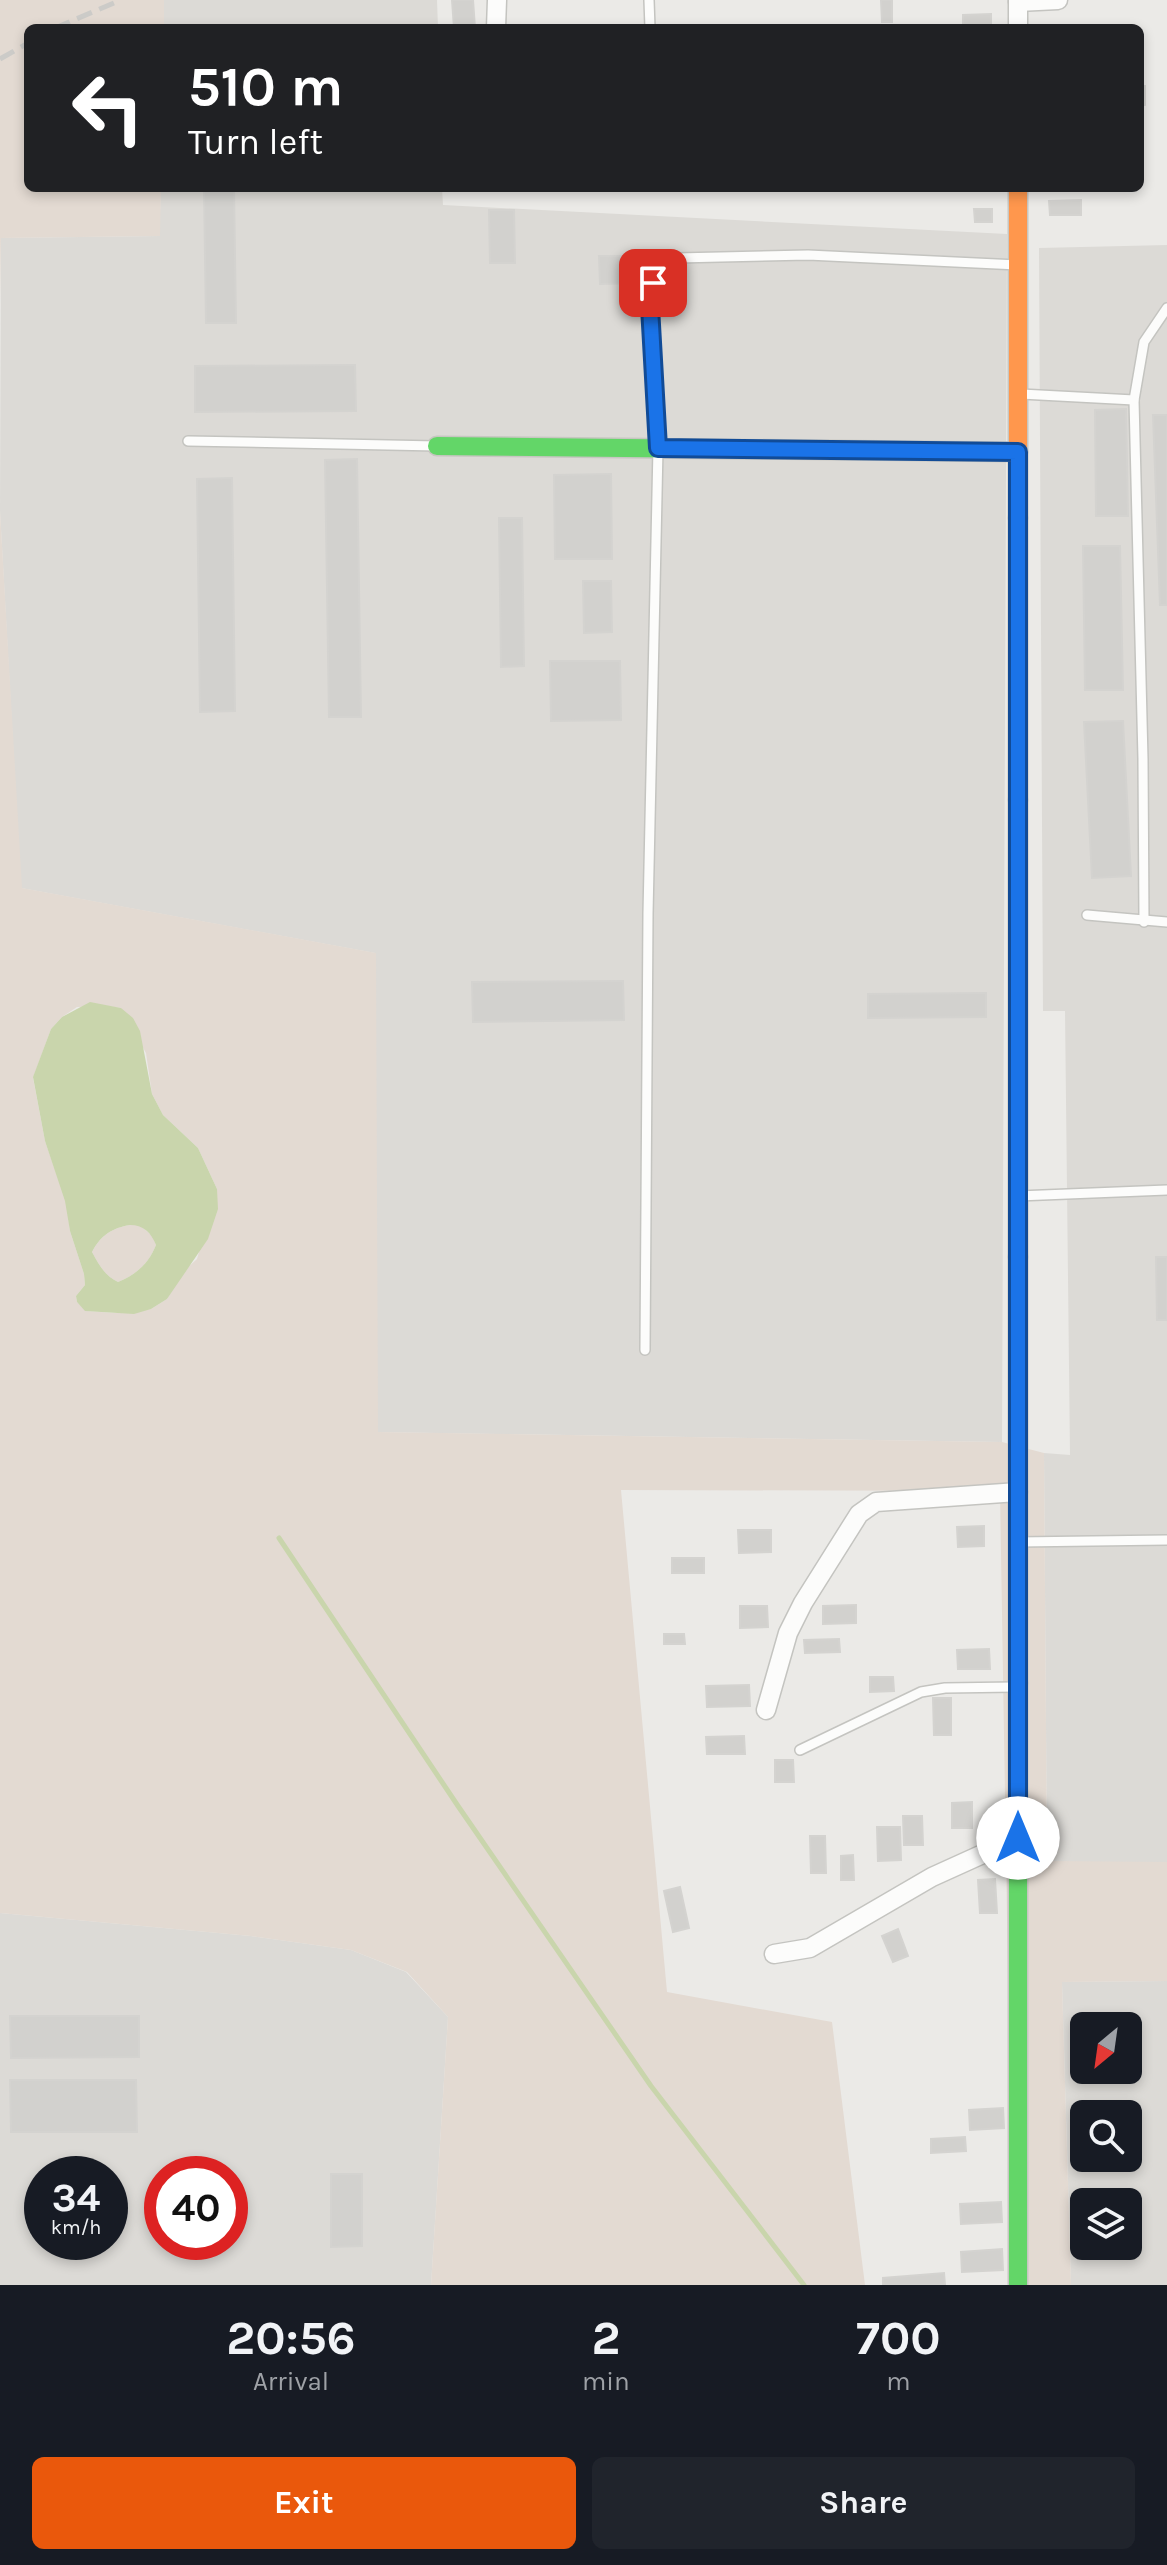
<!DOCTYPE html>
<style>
body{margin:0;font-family:Karla,sans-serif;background:#20242c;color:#f1f3f6;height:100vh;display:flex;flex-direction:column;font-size:30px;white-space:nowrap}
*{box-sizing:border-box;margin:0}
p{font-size:26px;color:#9ea1a6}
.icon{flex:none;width:44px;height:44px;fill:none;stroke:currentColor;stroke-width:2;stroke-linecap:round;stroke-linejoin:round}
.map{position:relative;height:2285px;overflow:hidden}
.side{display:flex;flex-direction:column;background:#171b24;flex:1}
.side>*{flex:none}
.hud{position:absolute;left:24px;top:24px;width:1120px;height:168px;border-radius:12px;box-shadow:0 4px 12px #0003;background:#202124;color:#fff;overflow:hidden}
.needle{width:52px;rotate:209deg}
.tools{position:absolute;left:1070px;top:2012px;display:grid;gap:16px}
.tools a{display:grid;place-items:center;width:72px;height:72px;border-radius:12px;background:#171b24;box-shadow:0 4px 12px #0003;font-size:40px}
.speed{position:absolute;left:24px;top:2156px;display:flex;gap:16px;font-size:40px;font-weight:700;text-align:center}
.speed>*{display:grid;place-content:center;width:104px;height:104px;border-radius:50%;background:#171b24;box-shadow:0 4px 12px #0003;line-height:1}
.speed small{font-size:20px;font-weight:400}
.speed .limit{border:12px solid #d22;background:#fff;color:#111}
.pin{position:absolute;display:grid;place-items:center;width:68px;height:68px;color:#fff;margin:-34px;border-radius:16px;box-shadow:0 4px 12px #0006}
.me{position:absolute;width:88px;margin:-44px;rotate:0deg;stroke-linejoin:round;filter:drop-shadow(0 0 6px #0008)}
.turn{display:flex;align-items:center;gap:28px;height:168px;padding:0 32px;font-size:36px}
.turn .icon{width:104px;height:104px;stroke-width:2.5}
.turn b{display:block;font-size:56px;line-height:68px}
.eta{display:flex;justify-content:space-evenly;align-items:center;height:136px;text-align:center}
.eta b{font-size:48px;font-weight:700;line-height:56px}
.action{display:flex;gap:16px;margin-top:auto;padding:16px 32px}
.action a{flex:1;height:92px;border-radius:12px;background:#ea580c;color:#fff;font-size:32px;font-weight:700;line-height:92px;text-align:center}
.action a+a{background:#20242c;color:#f1f3f6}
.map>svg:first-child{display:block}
.built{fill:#dcdad6;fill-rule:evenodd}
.green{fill:#e3dad2;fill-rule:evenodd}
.water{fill:#c9d5ac;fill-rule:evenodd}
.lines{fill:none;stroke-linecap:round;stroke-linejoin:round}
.stream{stroke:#c9d5ac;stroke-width:5}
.building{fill:#d2d1ce;stroke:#d4d3d0;stroke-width:2}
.lane-casing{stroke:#c4c4c0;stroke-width:12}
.street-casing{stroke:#c4c4c0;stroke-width:21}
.fast-casing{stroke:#c7c6c1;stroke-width:21}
.slow-casing{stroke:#c7c6c1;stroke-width:21}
.jam-casing{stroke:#c7c6c1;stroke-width:21}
.lane{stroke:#fcfcfb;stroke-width:9}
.street{stroke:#fcfcfb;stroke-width:18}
.fast{stroke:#63d668;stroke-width:18}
.slow{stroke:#ff974d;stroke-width:18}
.jam{stroke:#b3261e;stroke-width:18}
.rail{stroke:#cccbc8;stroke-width:5;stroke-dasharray:16 8;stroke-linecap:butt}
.route-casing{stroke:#114b97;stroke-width:20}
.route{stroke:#1a73e8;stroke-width:14}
</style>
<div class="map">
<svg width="1167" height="2285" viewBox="0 0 1167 2285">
<rect width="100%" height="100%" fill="#ebeae7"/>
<g class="built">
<polygon points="164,0 437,0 438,28 164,28"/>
<polygon points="161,188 442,188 443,205 1007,234 1002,1442 377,1432 375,953 21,888 0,511 1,238 159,236"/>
<polygon points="1167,245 1167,1862 1047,1862 1044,1453 1070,1455 1065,1011 1043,1011 1039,248"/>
<path d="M0,1913L251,1936L351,1950L406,1972L448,2017L431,2285H0ZM42,2174H110V2242H42ZM162,2174H230V2242H162Z"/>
<path d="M1167,1981V2285H1071L1062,1982ZM1084,2026H1128V2070H1084ZM1084,2114H1128V2158H1084ZM1084,2202H1128V2246H1084Z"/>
</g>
<g class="green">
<polygon points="0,0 164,0 164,28 28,28 28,188 161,188 160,236 1,238 0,304"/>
<path d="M0,511L22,888L376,953L378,1432L1002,1442L1044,1453L1047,1861L1167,1862V1981L1062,1982L1071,2285H1013L1000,1491L621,1490L667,1992L832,2022L865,2285H431L448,2017L407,1972L351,1950L251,1936L0,1913ZM106,1006L121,1008L146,1053L152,1094L163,1115L198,1148L217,1189L197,1259L184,1271L167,1299L151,1309L115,1313L86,1311L77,1302L76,1296L85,1285L84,1274L70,1231L66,1201L45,1141L33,1078L51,1029L62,1017L77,1007Z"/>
<path d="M130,1225H140L153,1237L156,1245C149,1263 136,1275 118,1282C105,1276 99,1265 92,1252C101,1235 112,1228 130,1225Z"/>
</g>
<path class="water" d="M90,1002L121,1008L133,1018L140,1031L152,1094L163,1115L198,1148L217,1189L218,1209L208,1239L167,1299L151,1309L134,1314L85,1311L77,1302L76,1296L85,1285L84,1274L70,1231L65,1201L45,1141L33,1077L51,1029L62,1017ZM130,1225C143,1225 151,1232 156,1245C149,1263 136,1275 118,1282C105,1276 99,1265 92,1252C101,1235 112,1228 130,1225Z"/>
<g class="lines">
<polyline class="stream" points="279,1538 458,1806 651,2086 804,2285"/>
</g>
<g class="building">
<polygon points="452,0 473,0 475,28 454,28"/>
<polygon points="881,0 892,0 892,22 882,22"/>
<polygon points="991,14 991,28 963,28 963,15"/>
<polygon points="1140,86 1145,86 1145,105 1140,106"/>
<polygon points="204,188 234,188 236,323 206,323"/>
<polygon points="1081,200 1081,215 1050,215 1049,201"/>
<polygon points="974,209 992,209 992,222 975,222"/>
<polygon points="489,210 514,210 515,263 490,263"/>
<polygon points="599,256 638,256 638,283 600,284"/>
<polygon points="355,365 356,411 195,412 195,366"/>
<polygon points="1126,409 1128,516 1096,516 1095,410"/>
<polygon points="1153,415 1167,415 1167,605 1160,605"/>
<polygon points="357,459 361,717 329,717 325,460"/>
<polygon points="611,474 612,559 555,559 554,475"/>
<polygon points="232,478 235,711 200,712 197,479"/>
<polygon points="499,518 522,518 524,666 501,667"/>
<polygon points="1083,546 1120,546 1123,690 1085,690"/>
<polygon points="583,581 611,581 612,632 584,633"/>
<polygon points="550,661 620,661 621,720 551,721"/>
<polygon points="1123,721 1131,876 1092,878 1084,722"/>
<polygon points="623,981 624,1020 473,1022 472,982"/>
<polygon points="986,993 986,1017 868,1018 868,994"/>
<polygon points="1156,1257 1167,1257 1167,1320 1157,1320"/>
<polygon points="984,1526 984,1546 958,1547 957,1527"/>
<polygon points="738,1530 771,1530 771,1552 739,1553"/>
<rect x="672" y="1558" width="32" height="15"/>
<polygon points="856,1605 856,1623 823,1624 823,1606"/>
<polygon points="740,1606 767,1606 768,1627 740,1628"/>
<polygon points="664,1634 684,1634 685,1644 664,1644"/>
<polygon points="839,1639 840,1652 805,1653 804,1640"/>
<polygon points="989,1649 990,1669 958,1669 957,1650"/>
<polygon points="870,1677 893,1677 894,1691 870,1692"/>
<polygon points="749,1685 750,1706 707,1707 706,1686"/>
<polygon points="933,1698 951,1698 951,1735 934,1735"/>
<polygon points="744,1736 745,1754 707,1754 706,1737"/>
<polygon points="775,1760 793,1760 794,1782 775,1782"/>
<polygon points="972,1802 972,1828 952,1828 952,1803"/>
<polygon points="903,1816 922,1816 923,1845 904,1845"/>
<polygon points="877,1827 900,1827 901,1860 878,1861"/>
<polygon points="810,1836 825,1836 826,1873 811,1873"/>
<polygon points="853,1855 854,1880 841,1880 841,1856"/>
<polygon points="995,1879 997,1913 980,1913 978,1880"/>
<polygon points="680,1887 689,1928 673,1932 664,1891"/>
<polygon points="898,1929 908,1956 893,1962 882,1936"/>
<polygon points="10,2016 139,2016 139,2057 11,2058"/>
<polygon points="10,2080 136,2080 137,2132 11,2132"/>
<polygon points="1003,2108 1004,2128 970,2130 969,2110"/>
<polygon points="965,2137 966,2151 931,2153 931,2139"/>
<polygon points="331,2174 362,2174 362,2246 331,2247"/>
<polygon points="1001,2202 1002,2222 961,2224 960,2204"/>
<polygon points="1002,2249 1003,2270 962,2272 961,2252"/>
<polygon points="944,2273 945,2285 883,2285 883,2278"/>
</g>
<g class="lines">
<defs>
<g id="lane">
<polyline points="649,0 650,28"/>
<polyline points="1021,394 1134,400"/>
<polyline points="188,441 437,446"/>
<polyline points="1087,915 1167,922"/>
<polyline points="1144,922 1143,759 1134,400 1144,342 1167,308"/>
<polyline points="1018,1196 1167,1190"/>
<polyline points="645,1350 648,914 658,448 650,307 653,283 662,267 677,258 808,255 1018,265"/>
<polyline points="1018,1542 1167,1540"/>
<polyline points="800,1750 921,1692 945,1688 1015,1687"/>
</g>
<g id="street">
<polyline points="1018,2 1058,0"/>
<polyline points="496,28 497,0"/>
<polyline points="1018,28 1018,0"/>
<polyline points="766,1710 788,1633 803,1603 859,1514 876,1502 1018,1492"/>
<polyline points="774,1954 810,1948 932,1877 1018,1838"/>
</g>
<g id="fast">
<polyline points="437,446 1018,452"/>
<polyline points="1018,800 1018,1257"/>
<polyline points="1018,1683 1018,2285"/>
</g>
<polyline id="slow" points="1018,188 1018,518"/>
<g id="jam">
<polyline points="1018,518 1018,800"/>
<polyline points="1018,1257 1018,1683"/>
</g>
</defs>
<use href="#lane" class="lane-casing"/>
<use href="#street" class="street-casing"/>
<use href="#fast" class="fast-casing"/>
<use href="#slow" class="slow-casing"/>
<use href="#jam" class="jam-casing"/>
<use href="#lane" class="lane"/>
<use href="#street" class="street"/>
<use href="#fast" class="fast"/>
<use href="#slow" class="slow"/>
<use href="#jam" class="jam"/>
<g class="rail">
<polyline points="55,28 121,0"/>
<polyline points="0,59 28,43"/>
</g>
</g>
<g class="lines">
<defs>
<polyline id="route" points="653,283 650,307 658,448 1018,452 1018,1838"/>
</defs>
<use href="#route" class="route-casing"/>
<use href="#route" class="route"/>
</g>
</svg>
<div class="tools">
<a><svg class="needle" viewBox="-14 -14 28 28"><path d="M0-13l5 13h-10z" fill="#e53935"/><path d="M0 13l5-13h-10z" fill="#9ea1a6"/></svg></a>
<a><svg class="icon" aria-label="search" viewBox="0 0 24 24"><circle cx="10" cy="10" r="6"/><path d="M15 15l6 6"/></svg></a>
<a><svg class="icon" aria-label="layers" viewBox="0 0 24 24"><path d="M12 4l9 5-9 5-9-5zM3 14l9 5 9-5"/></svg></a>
</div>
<div class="speed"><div>34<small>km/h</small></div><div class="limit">40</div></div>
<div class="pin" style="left:653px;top:283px;background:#d93025"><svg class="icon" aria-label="arrive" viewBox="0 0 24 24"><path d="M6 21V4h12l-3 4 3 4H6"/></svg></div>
<svg class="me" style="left:1018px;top:1838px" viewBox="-20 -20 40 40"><circle r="19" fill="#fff"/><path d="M0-13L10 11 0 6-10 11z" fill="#1a73e8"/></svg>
<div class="hud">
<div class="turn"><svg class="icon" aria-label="left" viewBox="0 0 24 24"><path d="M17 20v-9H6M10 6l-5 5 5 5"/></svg><div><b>510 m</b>Turn left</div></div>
</div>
</div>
<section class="side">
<div class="eta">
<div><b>20:56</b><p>Arrival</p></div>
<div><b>2</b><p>min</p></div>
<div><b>700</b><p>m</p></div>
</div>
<div class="action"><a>Exit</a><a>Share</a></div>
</section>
